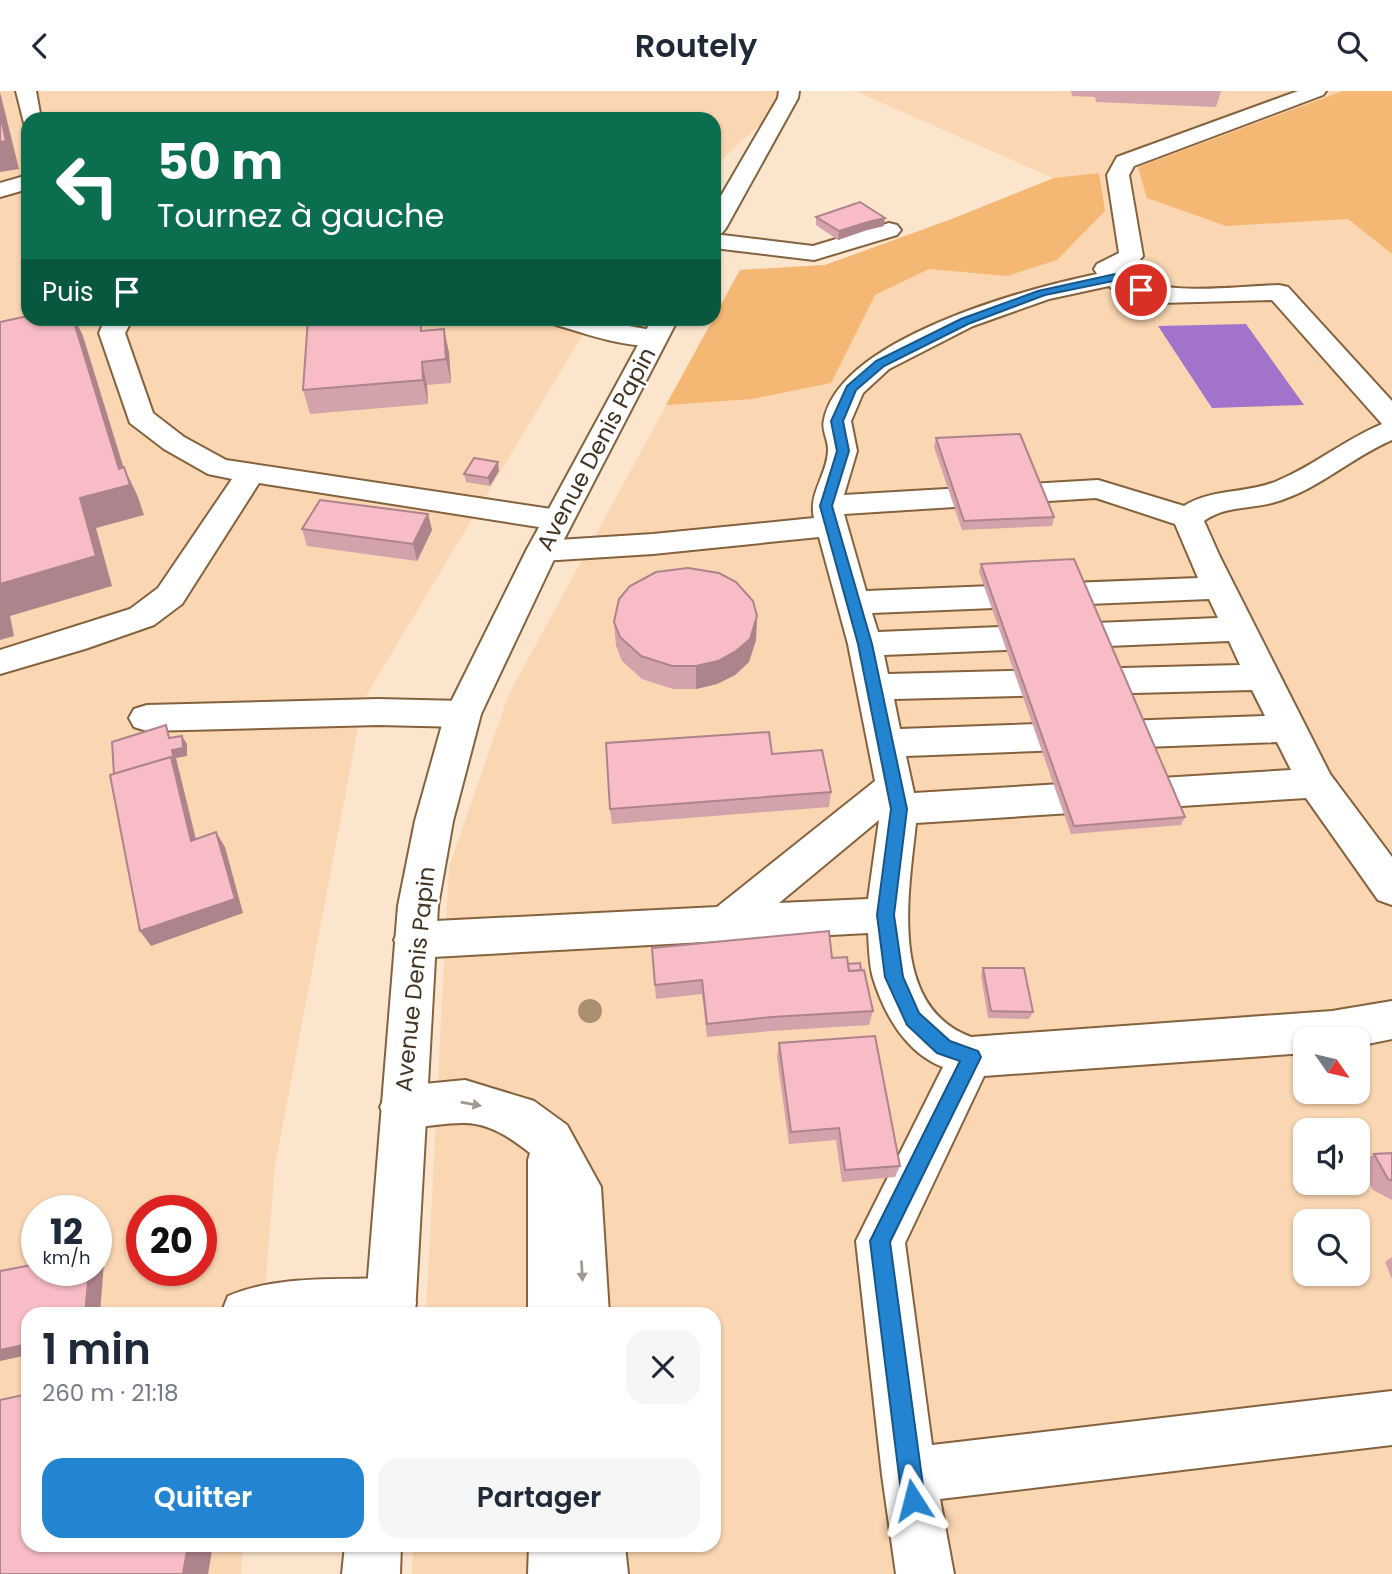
<!DOCTYPE html>
<html lang="fr">
<meta charset="utf-8">
<style>
body{margin:0;font-family:Poppins,sans-serif;background:#f6f6f7;color:#1f2937;height:100vh;display:flex;flex-direction:column;font-size:26px;white-space:nowrap}
*{box-sizing:border-box;margin:0}
p{font-size:23px;color:#747a83}
.icon{flex:none;width:38px;height:38px;fill:none;stroke:currentColor;stroke-width:2;stroke-linecap:round;stroke-linejoin:round}
.map{position:relative;flex:1;overflow:hidden}
.details{position:absolute;left:21px;top:1216px;width:700px;height:245px;display:flex;flex-direction:column;background:#fff;border-radius:21px;box-shadow:0 2px 5px #0004}
.details>*{flex:none}
.top-card{position:absolute;left:21px;top:21px;width:700px;height:214px;border-radius:21px;box-shadow:0 2px 5px #0004;background:#0b6e4f;color:#fff;overflow:hidden}
.needle{width:46px;rotate:124deg}
.tools{position:absolute;left:1293px;top:936px;display:grid;gap:14px}
.tools a{display:grid;place-items:center;width:77px;height:77px;border-radius:14px;background:#fff;box-shadow:0 2px 5px #0004;font-size:35px}
.speed{position:absolute;left:21px;top:1104px;display:flex;gap:14px;font-size:35px;font-weight:700;text-align:center}
.speed>*{display:grid;place-content:center;width:91px;height:91px;border-radius:50%;background:#fff;box-shadow:0 2px 5px #0004;line-height:1}
.speed small{font-size:18px;font-weight:400}
.speed .limit{border:10px solid #d22;background:#fff;color:#111}
.pin{position:absolute;display:grid;place-items:center;width:60px;height:60px;color:#fff;margin:-30px;border:4px solid #fff;border-radius:50%;box-shadow:0 2px 7px #0007}
.me{position:absolute;width:77px;margin:-38px;rotate:351deg;stroke-linejoin:round;filter:drop-shadow(0 0 5px #0008)}
.turn{display:flex;align-items:center;gap:24px;height:147px;padding:0 21px;font-size:32px}
.turn .icon{width:91px;height:91px;stroke-width:2.5}
.turn b{display:block;font-size:49px;line-height:60px}
.then{display:flex;align-items:center;height:66px;padding:0 21px;background:#0003;gap:14px;font-size:26px}
.round{display:grid;place-items:center;flex:none;width:74px;height:74px;border-radius:21px;background:#f6f6f7}
.headline{display:flex;align-items:center;justify-content:space-between;height:119px;padding:0 21px}
h1{font-size:42px;font-weight:600;line-height:52px}
.action{display:flex;gap:14px;margin-top:auto;padding:14px 21px}
.action a{flex:1;height:80px;border-radius:21px;background:#2385d1;color:#fff;font-size:28px;font-weight:600;line-height:80px;text-align:center}
.action a+a{background:#f6f6f7;color:#1f2937}
header{display:flex;justify-content:space-between;align-items:center;height:91px;padding:0 21px;background:#fff;font-size:32px;font-weight:600}
.map>svg:first-child{display:block}
.built{fill:#fad6b2;fill-rule:evenodd}
.green{fill:#f5b774}
.water{fill:#a273cb}
.lines{fill:none;stroke-linecap:round;stroke-linejoin:round}
.minor-casing{stroke:#84623d;stroke-width:4}
.major-casing{stroke:#84623d;stroke-width:4}
.minor{fill:#fff;fill-rule:evenodd}
.major{fill:#fff;fill-rule:evenodd}
.tree{fill:#aa8f70}
.wall{fill:#d4a2aa}
.shaded-wall{fill:#ad848b}
.building{fill:#f7bcc6;stroke:#ad848b;stroke-width:2}
.oneway{fill:#a19991}
.route{fill:#2385d1;stroke:#175688;stroke-width:2}
.labels{text-anchor:middle;stroke-width:5;stroke-linejoin:round;paint-order:stroke}
.street-label{font-size:23px;fill:#433323;stroke:#fff}
</style>
<header><svg class="icon" aria-label="back" viewBox="0 0 24 24"><path d="M15 5l-7 7 7 7"/></svg>Routely<svg class="icon" aria-label="search" viewBox="0 0 24 24"><circle cx="10" cy="10" r="6"/><path d="M15 15l6 6"/></svg></header>
<div class="map">
<svg width="1392" height="1483" viewBox="0 0 1392 1483">
<rect width="100%" height="100%" fill="#fce5cd"/>
<g class="built">
<path d="M0,0H796L714,76V28H28V228H592L363,610L275,1075L263,1223H28V1454H243L241,1483H0ZM37,1120H96V1180H37ZM142,1120H201V1180H142Z"/>
<path d="M855,0H1392V1483H412L413,1454H714V1223H426L449,776L509,603L740,179L825,174L952,128L1053,87ZM1306,948H1358V1001H1306ZM1306,1040H1358V1092H1306ZM1306,1130H1358V1183H1306Z"/>
</g>
<g class="green">
<polygon points="1343,0 1392,0 1392,163 1348,128 1226,135 1147,107 1138,76"/>
<polygon points="1099,82 1105,120 1057,169 1007,185 929,178 875,204 831,292 752,308 666,314 740,179 825,174 952,128 1054,87"/>
</g>
<polygon class="water" points="1246,233 1304,314 1212,317 1158,235"/>
<g class="lines">
<defs>
<g id="minor">
<polygon points="16,0 36,0 41,28 28,28 28,33 24,32"/>
<path d="M1298,0H1326L1323,4L1134,75L1129,84L1143,165L1139,170L1122,179C1153,208 1237,195 1279,194L1288,196L1392,310V349C1350,367 1317,400 1272,412C1249,418 1224,415 1204,430L1220,466L1330,683L1392,766V814L1378,809L1306,707L916,732C909,800 887,915 971,946L1332,920L1392,910V948L1358,955V948H1306V962L984,985L905,1152L932,1354L1392,1300V1354L940,1408L954,1483H896L882,1384L856,1150L943,976C906,962 884,923 873,887C869,873 869,856 868,842L415,867L400,861L394,849L400,837L415,831L717,816L875,690L848,553L819,446L653,463L542,470L531,467L526,460L531,453L542,450L653,443L814,427C808,403 827,384 828,360C829,350 821,339 824,329C840,247 1026,198 1097,183L1094,178L1097,173L1119,162L1107,84L1117,66ZM1109,195L1114,199L1160,212L1272,209L1382,333C1345,348 1314,375 1277,390C1247,403 1212,397 1184,415L1098,389L844,404L857,360L851,330L863,302L889,278L973,235L1049,208ZM1096,407L1175,433L1198,487L866,500L844,423ZM1209,508L1218,527L878,541L872,522ZM1229,550L1240,574L888,583L884,564ZM1252,599L1265,625L900,638L894,608ZM1277,651L1291,679L914,702L906,665ZM879,729L868,808L779,812Z"/>
<polygon points="28,84 28,98 0,106 0,92"/>
<polygon points="889,132 897,134 901,139 897,144 814,169 714,157 714,143 813,155"/>
<polygon points="105,228 132,229 125,242 153,322 184,346 226,369 558,419 569,422 573,429 569,436 558,439 259,392 182,513 154,534 85,558 0,583 0,559 130,518 158,497 232,388 208,383 164,358 130,332 99,242"/>
<path d="M549,228H589L663,241L667,247L663,253C632,260 584,242 553,233Z"/>
<polygon points="378,608 463,610 476,614 481,623 476,632 463,636 378,634 147,640 134,636 129,627 134,618 147,614"/>
<path d="M465,989L534,1010L567,1034L601,1096L609,1223H528V1069L530,1062C511,1047 488,1031 462,1032C435,1032 413,1041 387,1031L380,1016L387,1001L403,995Z"/>
<path d="M391,1187L409,1194L416,1212L412,1223H221L228,1205C278,1184 338,1189 391,1187Z"/>
<polygon points="529,1454 625,1454 628,1483 528,1483"/>
</g>
<g id="major">
<polygon points="779,0 799,0 798,7 726,137 722,142 714,144 714,117 778,7"/>
<polygon points="652,228 678,228 558,460 481,623 453,730 438,815 415,1223 365,1223 398,815 415,730 445,623 526,460"/>
<polygon points="345,1454 401,1454 400,1483 342,1483"/>
</g>
</defs>
<use href="#minor" class="minor-casing"/>
<use href="#major" class="major-casing"/>
<use href="#minor" class="minor"/>
<use href="#major" class="major"/>
</g>
<circle class="tree" cx="590" cy="920" r="12"/>
<g class="wall">
<polygon points="1071,0 1221,0 1216,16 1096,11 1095,6 1072,5"/>
<polygon points="816,126 884,135 867,139 838,149 816,134"/>
<polygon points="308,228 385,228 385,232 423,240 444,238 449,262 451,292 427,294 428,313 310,323 303,299"/>
<polygon points="936,347 1054,426 1052,435 962,439 934,356"/>
<polygon points="499,380 490,395 466,391 464,383"/>
<polygon points="428,423 432,439 417,470 307,455 302,438"/>
<polygon points="981,473 1185,726 1181,734 1071,743 979,481"/>
<polygon points="757,525 756,549 749,571 735,584 717,593 696,598 673,598 642,588 622,570 616,555 614,531"/>
<polygon points="772,663 831,701 829,716 612,733 610,718"/>
<polygon points="652,857 832,867 861,879 873,920 869,934 771,940 707,946 702,903 656,908"/>
<polygon points="983,877 1033,921 1029,928 988,927 981,884"/>
<polygon points="779,952 900,1075 895,1086 842,1091 836,1049 789,1053 777,966"/>
<polygon points="1392,1062 1392,1109 1373,1099 1359,1075 1374,1063"/>
<polygon points="1392,1166 1392,1188 1385,1171"/>
</g>
<g class="shaded-wall">
<polygon points="0,1 19,78 0,81"/>
<polygon points="885,127 884,135 867,139 838,149 839,140 868,131"/>
<polygon points="73,228 75,228 83,245 129,394 124,376 138,406 144,424 96,437 112,495 10,525 14,545 0,549 0,493 80,407 119,378"/>
<polygon points="444,238 449,262 451,292 446,268"/>
<polygon points="422,271 427,294 428,313 423,289"/>
<polygon points="498,371 499,380 490,395 488,387"/>
<polygon points="428,423 432,439 417,470 413,453"/>
<polygon points="757,525 756,549 749,571 735,584 717,593 696,598 696,575"/>
<polygon points="182,645 187,653 187,665 176,667 200,765 120,700 171,666 172,659"/>
<polygon points="216,741 225,756 243,822 151,855 140,840"/>
<polygon points="96,1165 104,1171 100,1223 85,1223 89,1180 96,1180"/>
<polygon points="28,1253 28,1264 0,1270 0,1259"/>
<polygon points="188,1454 213,1454 208,1483 183,1483"/>
</g>
<g class="building">
<polygon points="0,23 6,50 0,51"/>
<polygon points="860,111 885,127 868,131 839,140 816,126"/>
<polygon points="28,225 28,228 73,228 119,378 124,376 130,394 80,407 96,465 0,493 0,231"/>
<polygon points="308,228 353,228 353,234 421,229 421,240 444,238 446,268 422,271 423,289 303,299"/>
<polygon points="355,228 382,228 382,232 355,234"/>
<polygon points="1020,343 1054,426 964,430 936,347"/>
<polygon points="474,367 498,371 488,387 464,383"/>
<polygon points="320,409 428,423 413,453 302,438"/>
<polygon points="1074,468 1185,726 1074,735 981,473"/>
<polygon points="688,477 719,482 736,491 753,510 757,525 750,548 736,560 718,570 696,575 672,575 641,565 620,546 614,531 619,508 630,495 656,481"/>
<polygon points="166,634 169,647 182,645 183,657 172,659 175,674 171,666 114,683 112,651"/>
<polygon points="769,641 772,663 822,659 831,701 610,718 606,652"/>
<polygon points="171,666 191,750 216,741 235,808 140,840 110,684"/>
<polygon points="829,840 832,867 847,866 849,880 864,879 873,920 772,926 707,933 702,889 655,894 652,857"/>
<polygon points="860,872 861,879 849,880 848,873"/>
<polygon points="983,877 1024,877 1033,921 991,920"/>
<polygon points="875,945 900,1075 845,1079 839,1037 791,1041 779,952"/>
<polygon points="1392,1062 1392,1090 1388,1088 1374,1063"/>
<polygon points="37,1173 37,1180 89,1180 85,1223 28,1223 28,1253 0,1259 0,1180"/>
<polygon points="28,1303 28,1454 188,1454 183,1483 0,1483 0,1309"/>
</g>
<defs><path id="oneway-solid" d="M-6-.8H1V-3.2L6.5 0L1 3.2V.8H-6Z" transform="scale(1.75)"/></defs>
<g class="oneway">
<use href="#oneway-solid" transform="translate(471 1013) rotate(10)"/>
<use href="#oneway-solid" transform="translate(582 1180) rotate(87)"/>
</g>
<path class="route" d="M1115,183L1127,192L1146,199C1137,205 1121,197 1113,190L1045,204L968,233L884,275L856,299L843,330L849,360L832,415L872,553L907,718L894,824L903,886L919,922L950,950L978,960L981,966L890,1151L925,1409L921,1417L913,1420L905,1417L902,1409L870,1150L960,970L937,962L907,934L885,886L877,824L891,718L858,553L820,415L837,360L831,330L847,295L876,270L961,228L1038,200Z"/>
<g class="labels">
<g class="street-label">
<text transform="translate(596 358) rotate(-62)" y="8">Avenue Denis Papin</text>
<text transform="translate(415 888) rotate(-84)" y="8">Avenue Denis Papin</text>
</g>
</g>
</svg>
<div class="tools">
<a><svg class="needle" viewBox="-14 -14 28 28"><path d="M0-13l5 13h-10z" fill="#e53935"/><path d="M0 13l5-13h-10z" fill="#747a83"/></svg></a>
<a><svg class="icon" aria-label="sound" viewBox="0 0 24 24"><path d="M4 9h4l5-4v14l-5-4H4zM17 9q2 3 0 6"/></svg></a>
<a><svg class="icon" aria-label="search" viewBox="0 0 24 24"><circle cx="10" cy="10" r="6"/><path d="M15 15l6 6"/></svg></a>
</div>
<div class="speed"><div>12<small>km/h</small></div><div class="limit">20</div></div>
<div class="pin" style="left:1141px;top:199px;background:#d93025"><svg class="icon" aria-label="arrive" viewBox="0 0 24 24"><path d="M6 21V4h12l-3 4 3 4H6"/></svg></div>
<svg class="me" style="left:913px;top:1409px" viewBox="-20 -20 40 40"><path d="M0-17L14 15 0 8-14 15z" fill="#2385d1" stroke="#fff" stroke-width="4"/></svg>
<div class="top-card">
<div class="turn"><svg class="icon" aria-label="left" viewBox="0 0 24 24"><path d="M17 20v-9H6M10 6l-5 5 5 5"/></svg><div><b>50 m</b>Tournez à gauche</div></div>
<div class="then">Puis<svg class="icon" aria-label="arrive" viewBox="0 0 24 24"><path d="M6 21V4h12l-3 4 3 4H6"/></svg></div>
</div>
<section class="details">
<div class="headline"><div><h1>1 min</h1><p>260 m · 21:18</p></div><a class="round"><svg class="icon" aria-label="close" viewBox="0 0 24 24"><path d="M6 6l12 12M18 6L6 18"/></svg></a></div>
<div class="action"><a>Quitter</a><a>Partager</a></div>
</section>
</div>
